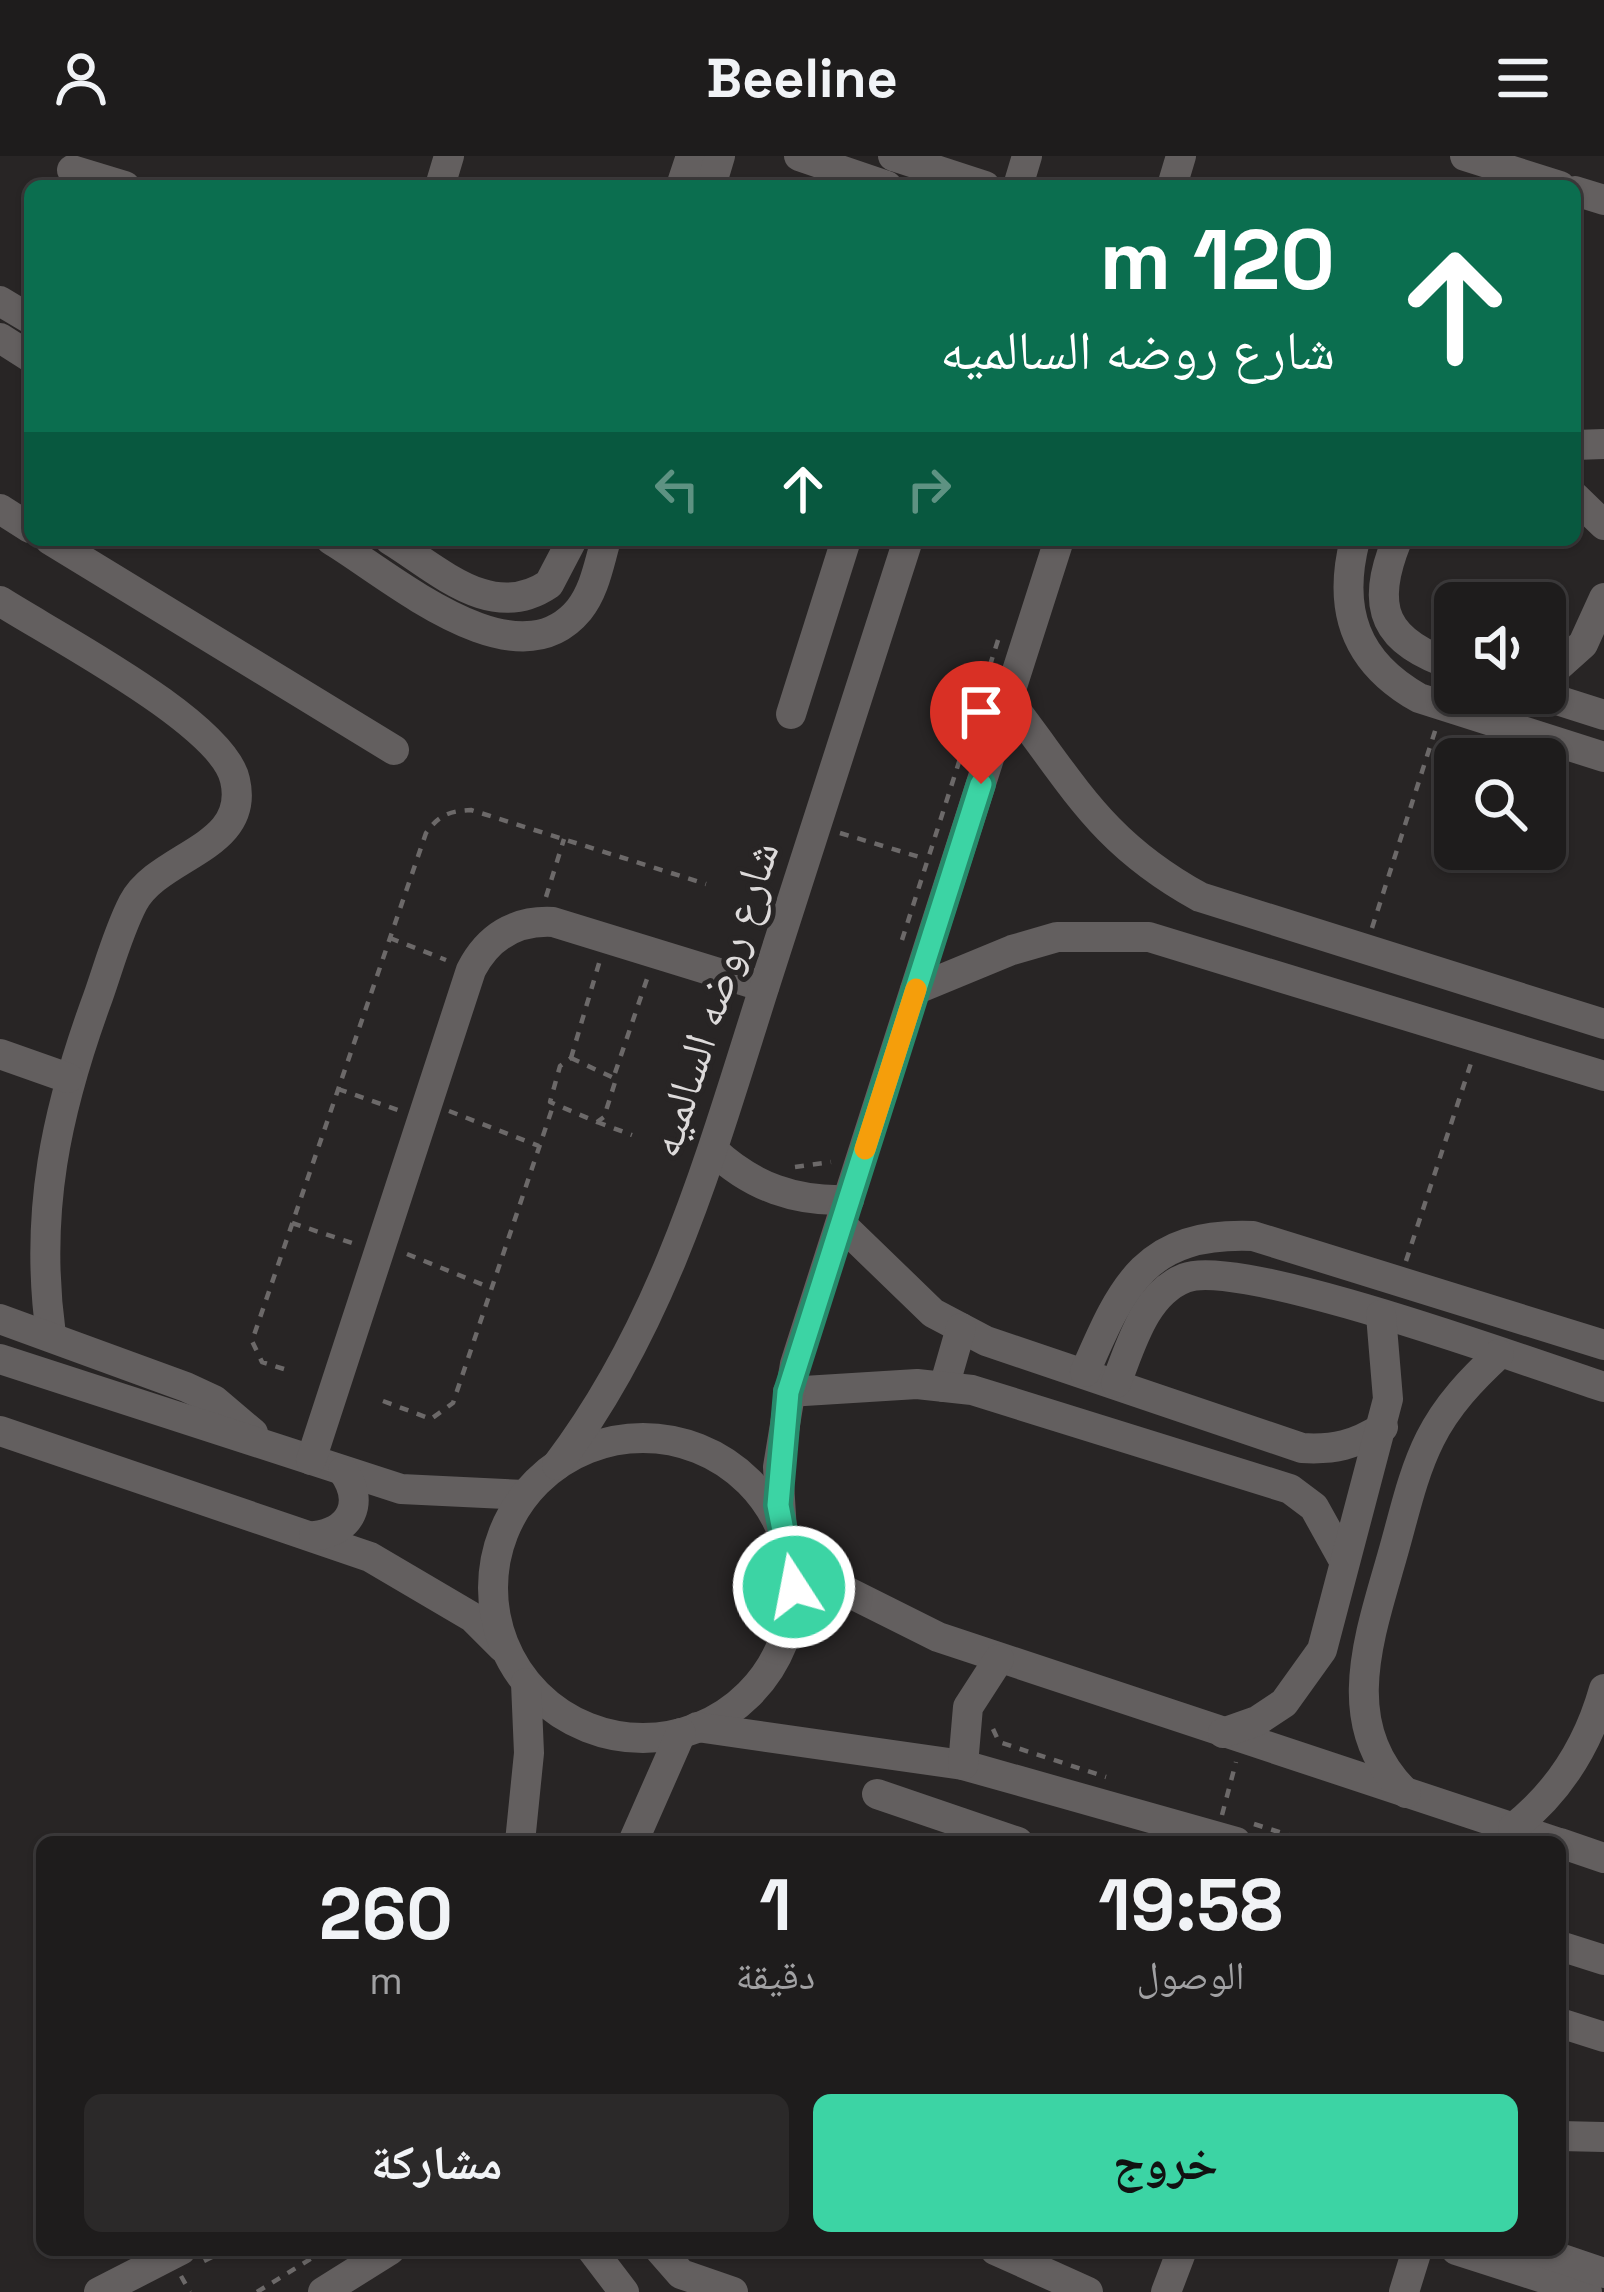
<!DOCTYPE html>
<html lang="ar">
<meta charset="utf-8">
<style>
body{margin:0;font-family:"Space Grotesk","Noto Naskh Arabic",sans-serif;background:#2b2929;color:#f1f3f6;direction:rtl;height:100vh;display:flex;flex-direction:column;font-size:45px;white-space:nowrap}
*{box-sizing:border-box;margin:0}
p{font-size:39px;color:#a1a1a3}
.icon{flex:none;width:66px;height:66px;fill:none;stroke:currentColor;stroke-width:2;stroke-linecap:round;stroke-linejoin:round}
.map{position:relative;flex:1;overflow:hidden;direction:ltr}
.panel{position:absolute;left:36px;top:1680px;width:1530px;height:420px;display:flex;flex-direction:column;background:#1e1c1c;border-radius:18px;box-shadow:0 3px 9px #0004,0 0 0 3px #3c3a3b;direction:rtl}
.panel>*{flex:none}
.top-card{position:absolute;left:24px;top:24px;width:1557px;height:366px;border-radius:18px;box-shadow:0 3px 9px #0004,0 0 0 3px #3c3a3b;direction:rtl;background:#0b6e4f;color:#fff;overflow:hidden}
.controls{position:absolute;left:1434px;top:426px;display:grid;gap:24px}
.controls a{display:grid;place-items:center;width:132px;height:132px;border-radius:18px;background:#1e1c1c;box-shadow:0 3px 9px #0004,0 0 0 3px #3c3a3b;font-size:60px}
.pin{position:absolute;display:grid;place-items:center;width:102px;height:102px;color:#fff;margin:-123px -51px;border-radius:50% 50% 50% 0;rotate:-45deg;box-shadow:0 0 12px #0007}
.pin .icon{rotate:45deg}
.me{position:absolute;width:132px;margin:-66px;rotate:349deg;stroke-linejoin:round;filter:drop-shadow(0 0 9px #0008)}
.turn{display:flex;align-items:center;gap:42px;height:252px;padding:0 48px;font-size:54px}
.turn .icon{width:156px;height:156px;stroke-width:2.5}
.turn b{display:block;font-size:84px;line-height:102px}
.lanes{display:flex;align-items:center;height:114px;padding:0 48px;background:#0003;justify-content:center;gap:60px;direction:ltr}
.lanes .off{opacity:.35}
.eta{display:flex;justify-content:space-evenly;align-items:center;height:204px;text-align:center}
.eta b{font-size:72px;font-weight:800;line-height:84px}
.action{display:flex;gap:24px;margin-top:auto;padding:24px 48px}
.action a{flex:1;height:138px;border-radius:18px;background:#3cd4a4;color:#111;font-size:48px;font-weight:800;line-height:138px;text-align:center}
.action a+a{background:#2b2929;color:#f1f3f6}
header{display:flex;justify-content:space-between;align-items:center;height:156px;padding:0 48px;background:#1e1c1c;font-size:54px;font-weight:800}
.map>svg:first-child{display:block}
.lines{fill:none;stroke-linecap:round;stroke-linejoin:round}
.path{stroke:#6c6969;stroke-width:4.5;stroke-dasharray:9 9;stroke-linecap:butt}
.minor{stroke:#635f5f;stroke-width:30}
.route-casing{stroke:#278a6b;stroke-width:30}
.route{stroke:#3cd4a4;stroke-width:21}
.slow{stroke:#f59e0b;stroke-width:21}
.labels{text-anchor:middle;stroke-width:10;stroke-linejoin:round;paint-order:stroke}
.street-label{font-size:45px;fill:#dddada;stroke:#282525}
</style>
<header><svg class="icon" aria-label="menu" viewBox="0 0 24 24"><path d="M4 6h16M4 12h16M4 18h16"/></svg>Beeline<svg class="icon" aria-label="person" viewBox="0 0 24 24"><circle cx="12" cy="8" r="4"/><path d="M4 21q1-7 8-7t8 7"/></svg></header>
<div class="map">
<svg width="1604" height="2136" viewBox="0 0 1604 2136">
<rect width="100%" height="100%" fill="#282525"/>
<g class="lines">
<g class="path">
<polyline points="840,677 926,703"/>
<polyline points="546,741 564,683"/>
<polyline points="1372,772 1436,572"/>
<polyline points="390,782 446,804"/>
<polyline points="902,784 999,481"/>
<polygon points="571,902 616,923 604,961 597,966 550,946 560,910"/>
<polyline points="571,902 600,804"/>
<polyline points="615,917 648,820"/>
<polyline points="338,933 401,955"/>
<polyline points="449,955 539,990"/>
<polyline points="597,966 632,979"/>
<polyline points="795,1011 831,1006"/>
<polyline points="292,1067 355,1088"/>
<polyline points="407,1098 491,1132"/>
<polyline points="1406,1105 1472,904"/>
<path d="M284,1213L262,1206L252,1185L426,677C439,659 449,655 471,654L706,728"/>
<polyline points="383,1245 431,1263 453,1247 553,950"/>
<polyline points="993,1573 999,1586 1106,1621"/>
<polyline points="1222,1659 1236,1606"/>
<polyline points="1254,1668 1310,1686"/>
<polyline points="204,2105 226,2094"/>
<polyline points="181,2120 190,2136"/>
<polyline points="257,2136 325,2094"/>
</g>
<g class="minor">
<polyline points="799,0 887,30"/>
<polyline points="893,0 985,30"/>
<polyline points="1465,0 1560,30"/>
<polyline points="72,14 125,30"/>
<polyline points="440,30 449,0"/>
<polyline points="681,30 691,0"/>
<polyline points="711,30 720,0"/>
<polyline points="1018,30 1027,0"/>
<polyline points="1172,30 1181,0"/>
<polyline points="1575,35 1604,44"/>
<polyline points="0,145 30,163"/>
<polyline points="0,182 30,201"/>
<polyline points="1575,289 1604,288"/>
<polyline points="1575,341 1604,369"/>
<polyline points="0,353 30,372"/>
<polyline points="50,384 394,594"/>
<path d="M331,384C392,421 516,530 579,454C595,434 599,407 606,384"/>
<path d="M390,384C439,414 492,467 549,428L572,384"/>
<path d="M1355,384C1337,454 1355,506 1419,542L1604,601"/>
<path d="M1397,384C1369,453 1384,486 1455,510"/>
<path d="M0,445C53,479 223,567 235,624C251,693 159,698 133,747C118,776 109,810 98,841C56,955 34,1057 51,1179"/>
<polyline points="1545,522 1583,488 1604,442"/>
<polyline points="1535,537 1604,559"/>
<path d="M1008,544C1074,629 1100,686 1200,741L1604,868"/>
<polyline points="791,558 846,384"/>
<polyline points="915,834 1012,794 1057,781 1149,781 1604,920"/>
<polyline points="0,898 68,922"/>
<path d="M713,994C752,1031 796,1046 849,1044"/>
<path d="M841,1068L933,1157L986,1185L1302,1292C1334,1294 1355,1289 1383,1271"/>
<polyline points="0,1163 186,1231 214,1244 253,1277"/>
<polyline points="0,1203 401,1333 524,1339"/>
<path d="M1085,1216C1123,1128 1146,1076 1253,1080L1604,1189"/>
<path d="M1116,1227C1131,1190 1144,1138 1185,1122C1239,1100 1533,1208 1604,1231"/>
<polyline points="944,1231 961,1172"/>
<polyline points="788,1236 917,1228 972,1234 1290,1333 1314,1351 1344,1405"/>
<polyline points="0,1275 370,1401 472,1461 502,1491"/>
<circle cx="643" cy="1432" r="150"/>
<path d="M311,1304L471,814C488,781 515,764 553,766L764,831"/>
<path d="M557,1309C664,1168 710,1002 763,835C811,685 860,535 908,384"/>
<polyline points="782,1375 778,1311 795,1208 1059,384"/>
<path d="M314,1380C352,1375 365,1346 343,1315"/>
<polyline points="789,1396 834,1429 938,1481 1556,1686"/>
<polyline points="697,1571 963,1609 1236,1686"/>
<polyline points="1223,1577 1257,1565 1284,1547 1322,1494 1388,1243 1381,1159"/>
<polyline points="963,1609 968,1551 999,1503"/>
<path d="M1406,1637C1335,1569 1370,1479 1393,1397C1404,1359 1412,1319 1430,1283C1447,1249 1472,1223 1499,1198"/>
<polyline points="877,1638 1018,1686"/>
<path d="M1513,1672C1559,1636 1588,1590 1604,1533"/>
<polyline points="520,1686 529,1597 526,1527"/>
<polyline points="633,1686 681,1577"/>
<polyline points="1560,1687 1604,1702"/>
<polyline points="1560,1790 1604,1804"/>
<polyline points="1560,1867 1604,1881"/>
<polyline points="1560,1980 1604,1981"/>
<polyline points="592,2094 624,2136"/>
<polyline points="660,2094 681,2118 733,2136"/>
<polyline points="995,2094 1088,2136"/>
<polyline points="1456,2094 1587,2136"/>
<polyline points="1536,2094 1604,2117"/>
<polyline points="99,2136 181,2094"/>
<polyline points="323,2136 390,2094"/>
<polyline points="1166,2136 1182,2094"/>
<polyline points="1404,2136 1417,2094"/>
</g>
</g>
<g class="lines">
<defs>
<polyline id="route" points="794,1431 778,1349 788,1236 981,628"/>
</defs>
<use href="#route" class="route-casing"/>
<use href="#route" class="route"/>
<polyline class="slow" points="865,993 916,833"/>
</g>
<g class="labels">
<g class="street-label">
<text transform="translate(713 843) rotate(-72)" y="16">شارع روضه السالميه</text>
</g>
</g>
</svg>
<div class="controls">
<a><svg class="icon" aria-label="sound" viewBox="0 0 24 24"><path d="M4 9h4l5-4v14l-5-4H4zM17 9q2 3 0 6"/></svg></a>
<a><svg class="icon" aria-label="search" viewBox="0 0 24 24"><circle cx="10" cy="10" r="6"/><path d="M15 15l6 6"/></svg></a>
</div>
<div class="pin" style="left:981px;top:628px;background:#d93025"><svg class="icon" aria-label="arrive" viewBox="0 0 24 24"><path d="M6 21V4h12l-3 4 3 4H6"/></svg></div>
<svg class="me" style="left:794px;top:1431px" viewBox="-20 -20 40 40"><circle r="17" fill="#3cd4a4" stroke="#fff" stroke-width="3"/><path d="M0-11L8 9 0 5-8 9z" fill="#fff"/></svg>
<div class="top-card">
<div class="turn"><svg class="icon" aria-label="ahead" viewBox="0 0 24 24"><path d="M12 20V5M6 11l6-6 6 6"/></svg><div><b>120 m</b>شارع روضه السالميه</div></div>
<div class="lanes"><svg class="icon off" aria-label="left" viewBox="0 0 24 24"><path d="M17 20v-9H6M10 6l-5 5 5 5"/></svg><svg class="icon" aria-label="ahead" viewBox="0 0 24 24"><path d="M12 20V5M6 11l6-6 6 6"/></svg><svg class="icon off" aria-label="right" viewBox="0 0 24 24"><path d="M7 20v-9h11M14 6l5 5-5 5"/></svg></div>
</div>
<section class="panel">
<div class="eta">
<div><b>19:58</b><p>الوصول</p></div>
<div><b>1</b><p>دقيقة</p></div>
<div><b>260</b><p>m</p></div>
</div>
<div class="action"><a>خروج</a><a>مشاركة</a></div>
</section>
</div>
